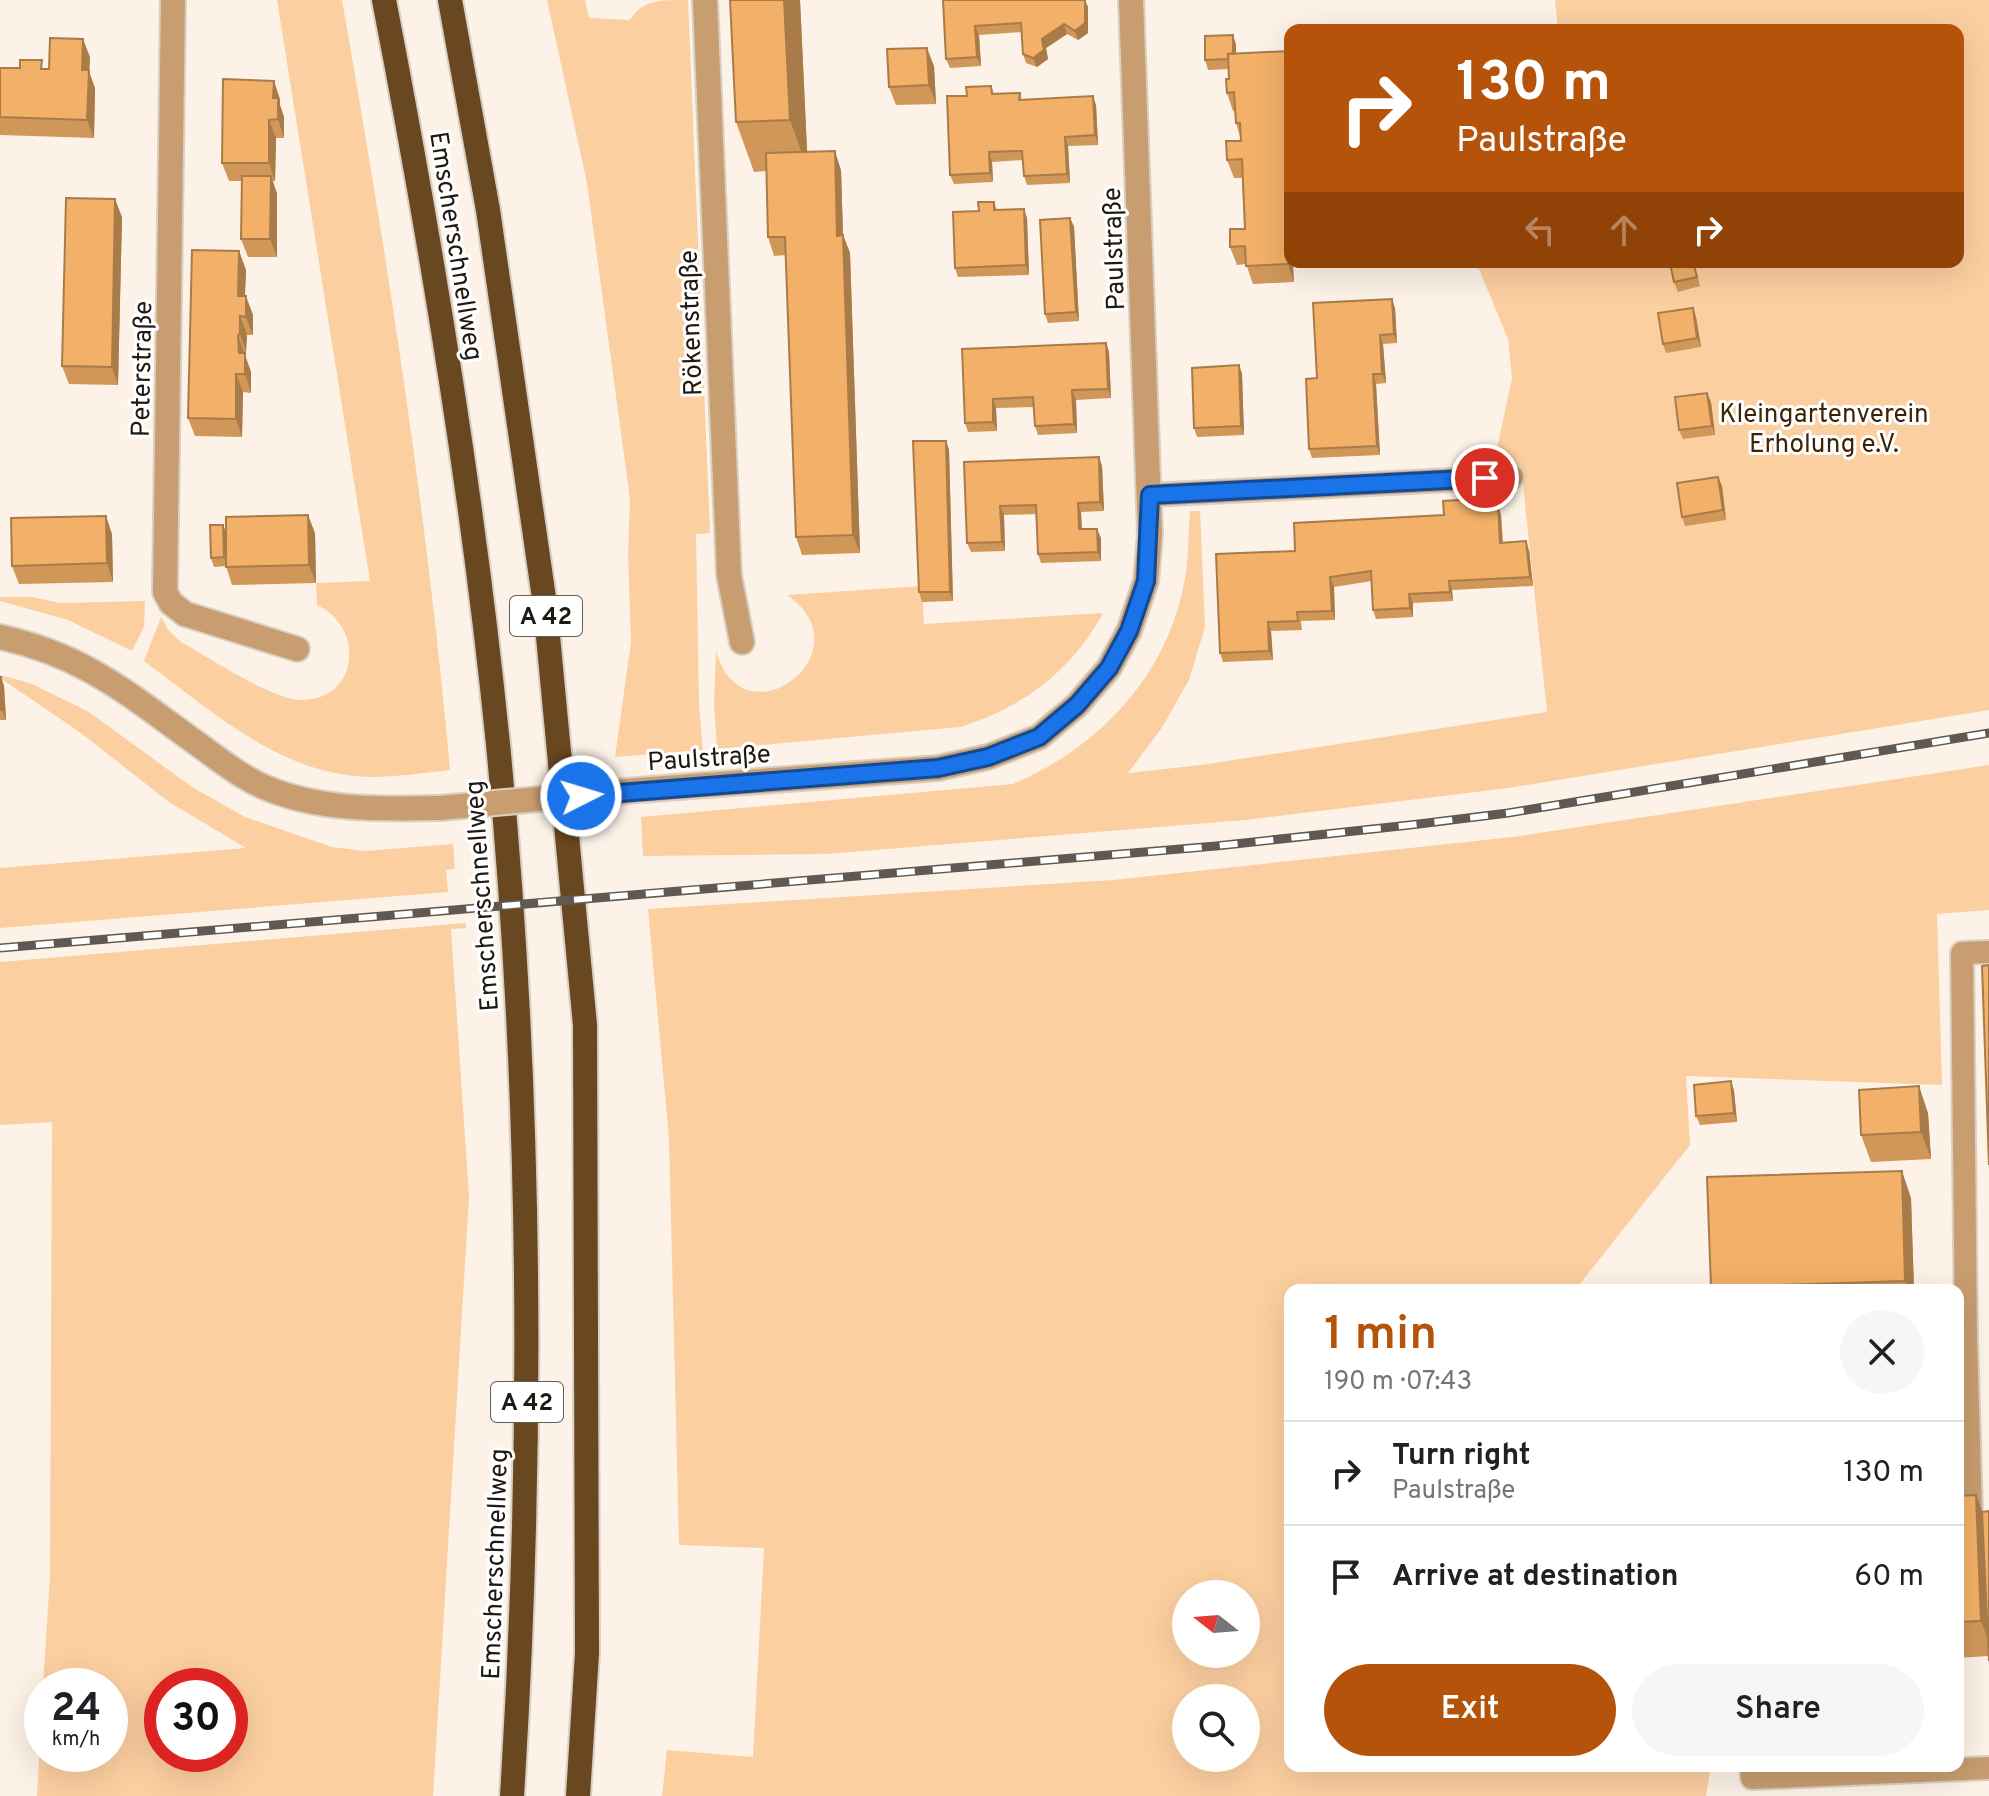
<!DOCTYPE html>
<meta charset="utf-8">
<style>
body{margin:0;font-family:Overpass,sans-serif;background:#f6f6f6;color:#202124;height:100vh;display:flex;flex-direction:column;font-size:30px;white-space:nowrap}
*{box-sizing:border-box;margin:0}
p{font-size:26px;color:#757577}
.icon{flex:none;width:44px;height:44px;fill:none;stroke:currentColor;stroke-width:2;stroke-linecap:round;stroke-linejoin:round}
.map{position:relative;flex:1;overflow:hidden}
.sheet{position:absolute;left:1284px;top:1284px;width:680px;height:488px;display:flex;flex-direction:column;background:#fff;border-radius:16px;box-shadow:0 8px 32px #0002}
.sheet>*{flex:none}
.guide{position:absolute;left:1284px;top:24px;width:680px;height:244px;border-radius:16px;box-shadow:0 8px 32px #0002;background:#b45309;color:#fff;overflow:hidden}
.needle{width:52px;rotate:287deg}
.buttons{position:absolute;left:1172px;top:1580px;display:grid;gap:16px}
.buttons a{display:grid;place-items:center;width:88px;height:88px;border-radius:50%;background:#fff;box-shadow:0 8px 32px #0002;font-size:40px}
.speed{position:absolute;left:24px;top:1668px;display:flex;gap:16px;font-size:40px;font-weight:700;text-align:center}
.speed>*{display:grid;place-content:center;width:104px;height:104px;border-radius:50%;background:#fff;box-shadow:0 8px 32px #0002;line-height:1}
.speed small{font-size:20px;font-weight:400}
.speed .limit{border:12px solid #d22;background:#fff;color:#111}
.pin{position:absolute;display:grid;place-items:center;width:68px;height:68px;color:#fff;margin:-34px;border:4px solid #fff;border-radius:50%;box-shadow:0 2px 8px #0007}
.me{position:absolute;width:88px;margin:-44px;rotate:85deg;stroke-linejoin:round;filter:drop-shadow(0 0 6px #0008)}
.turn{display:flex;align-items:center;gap:28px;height:168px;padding:0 40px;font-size:36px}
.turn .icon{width:104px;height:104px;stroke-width:2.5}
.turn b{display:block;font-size:56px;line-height:68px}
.lanes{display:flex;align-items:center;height:76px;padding:0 40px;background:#0003;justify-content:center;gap:40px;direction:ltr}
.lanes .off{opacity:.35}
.round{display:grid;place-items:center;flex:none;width:84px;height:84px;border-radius:42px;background:#f6f6f6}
.head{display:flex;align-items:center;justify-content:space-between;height:136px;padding:0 40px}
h1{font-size:48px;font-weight:600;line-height:60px;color:#b45309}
.button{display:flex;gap:16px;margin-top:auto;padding:16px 40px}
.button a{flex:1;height:92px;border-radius:48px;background:#b45309;color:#fff;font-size:32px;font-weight:600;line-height:92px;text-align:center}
.button a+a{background:#f6f6f6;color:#202124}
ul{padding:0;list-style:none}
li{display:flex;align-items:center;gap:24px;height:104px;padding:0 40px;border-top:2px solid #e0e0e0}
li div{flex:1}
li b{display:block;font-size:30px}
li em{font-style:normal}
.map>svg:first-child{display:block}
.green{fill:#fccfa0;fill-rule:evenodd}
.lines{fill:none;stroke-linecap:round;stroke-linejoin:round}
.lane-casing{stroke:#d9cfc5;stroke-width:26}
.street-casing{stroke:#d9cfc5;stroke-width:28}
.highway-casing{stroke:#d9cfc5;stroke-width:28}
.lane{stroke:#c89d6f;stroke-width:22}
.street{stroke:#c89d6f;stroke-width:24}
.highway{stroke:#694720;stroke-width:24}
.rail-casing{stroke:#605951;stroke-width:9}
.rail{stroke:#fff;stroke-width:6;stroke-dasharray:18;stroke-linecap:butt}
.street-bridge-casing{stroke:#d9cfc5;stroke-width:28;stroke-linecap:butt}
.street-bridge{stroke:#c89d6f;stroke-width:24}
.wall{fill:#d09759}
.shaded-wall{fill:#a97b49}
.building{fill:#f2b068;stroke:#a97b49;stroke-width:2}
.route-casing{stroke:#114b97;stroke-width:20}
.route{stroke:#1a73e8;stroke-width:14}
.labels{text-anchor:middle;stroke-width:6;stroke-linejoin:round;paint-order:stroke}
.shield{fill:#fff;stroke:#625e5a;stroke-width:2}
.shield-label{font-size:24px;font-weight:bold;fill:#1f1913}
.street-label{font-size:26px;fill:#1f1913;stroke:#fff}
.park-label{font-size:26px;fill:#3e2404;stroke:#fff}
</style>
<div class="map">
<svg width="1989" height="1796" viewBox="0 0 1989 1796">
<rect width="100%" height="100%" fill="#fdf2e7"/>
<g class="green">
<path d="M277,0H342C387,256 427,512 450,770C424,773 396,777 370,777C280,775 212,711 144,661L161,617L169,631L181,642C208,657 274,701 303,700C359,699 365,627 317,605L316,583L370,581Z"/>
<path d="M547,0H585L589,18L630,20C642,0 659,0 688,0L710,533L696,534L699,705L703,750L615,757L631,642L628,555L630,499L587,183Z"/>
<path d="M1555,0H1989V710L1508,788L1246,820L826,854L643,856L641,817L1013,784C1100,747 1169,674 1185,578C1189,556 1188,533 1190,511H1200L1205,627L1189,680L1161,729L1128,773L1201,765L1547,712L1521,466L1493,467L1512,378L1508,339L1476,262H1958V30H1558Z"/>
<path d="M922,586L924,624L1103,613C1072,671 1022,708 960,727L717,749L714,704L716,651C743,747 869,651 787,595Z"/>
<polygon points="0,597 32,597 60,603 145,601 144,627 132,651 68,620 0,601"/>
<polygon points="0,675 30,683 89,712 192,787 245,817 332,847 365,851 453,844 455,869 446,870 448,892 0,928 0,868 246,848 169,802 81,733 0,678"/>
<path d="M1989,765V910L1937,914L1942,1085L1686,1076L1690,1145L1575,1290H1290V1766H1711L1706,1796H662L667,1750L753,1757L764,1548L679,1545L669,1138L648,909L1113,880L1513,837ZM1186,1594H1246V1654H1186ZM1186,1698H1246V1758H1186Z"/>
<path d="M466,923V928L451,929L469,1197L433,1796H37L42,1712V1754H110V1686H43L50,1575L52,1122L0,1125V962ZM162,1686H230V1754H162Z"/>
</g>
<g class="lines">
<defs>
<g id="lane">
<polyline points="1150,495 1512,477"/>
<polyline points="1958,1517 1971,1516 1966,1338 1962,953 1989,952"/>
<polyline points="1751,1766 1752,1778 1989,1768"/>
</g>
<g id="street">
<polyline points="173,0 165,592 171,603 185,614 297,649"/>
<polyline points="705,0 729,575 742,642"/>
<path d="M0,637C81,655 122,689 188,737C212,754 237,775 264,787C320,811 381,809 440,808"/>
<polyline points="638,790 938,768 988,757 1039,737 1077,705 1109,668 1129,631 1146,581 1150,535 1131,0"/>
</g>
<g id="highway">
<path d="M384,0C432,247 473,494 498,744C532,1094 534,1445 512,1796"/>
<polyline points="450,0 488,210 545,605 585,1025 587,1653 578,1796"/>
</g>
</defs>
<use href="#lane" class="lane-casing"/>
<use href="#street" class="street-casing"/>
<use href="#highway" class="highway-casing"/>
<use href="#lane" class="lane"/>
<use href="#street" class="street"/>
<use href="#highway" class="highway"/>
<defs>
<polyline id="rail" points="0,948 1216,846 1419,824 1508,813 1989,733"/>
</defs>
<use href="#rail" class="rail-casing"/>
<use href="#rail" class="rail"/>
<defs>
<polyline id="street-bridge" points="440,808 638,790"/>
</defs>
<use href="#street-bridge" class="street-bridge-casing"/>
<use href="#street-bridge" class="street-bridge"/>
</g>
<g class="wall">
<polygon points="730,0 800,0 807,152 841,170 843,235 850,253 860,553 802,555 796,537 786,255 774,256 768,237 766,171 754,172 736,122"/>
<polygon points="943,0 1088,7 1088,33 1078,40 1067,34 1046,48 1048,59 1037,67 1026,63 1023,54 1022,32 979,35 981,66 950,68 946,59"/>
<polygon points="1236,44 1236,53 1290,51 1290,262 1294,282 1253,284 1246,264 1237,265 1230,247 1245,229 1242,178 1234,178 1227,160 1241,141 1240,136 1236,123 1235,111 1233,111 1227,93 1229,79 1229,69 1208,70 1205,60"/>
<polygon points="90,57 89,72 95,88 94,138 0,135 0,68 49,69"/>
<polygon points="934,66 936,104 896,105 889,87"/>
<polygon points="991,86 994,94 1020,93 1022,100 1096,105 1098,145 1068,146 1070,183 1027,185 1024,176 1023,160 992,162 993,182 954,184 950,175 967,96"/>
<polygon points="280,99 280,105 284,117 284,138 276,138 275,181 273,181 277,194 277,257 248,257 241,239 242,181 229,181 222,163"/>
<polygon points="994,202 997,210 1027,218 1029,275 958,277 955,268 979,211"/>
<polygon points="122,217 118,385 69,384 62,366"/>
<polygon points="1070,218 1074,227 1079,321 1048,323 1045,314"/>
<polygon points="239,251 246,270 245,296 253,315 253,335 247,335 246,352 244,353 251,372 251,393 243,392 242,437 195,436 188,418"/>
<polygon points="1694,262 1700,286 1678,292 1674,282"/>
<polygon points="1395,308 1397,343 1383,344 1386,383 1376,384 1380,455 1312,458 1309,449 1317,378"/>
<polygon points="1696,317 1701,347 1666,353 1663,344"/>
<polygon points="1106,343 1109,352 1111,398 1076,400 1077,433 1038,435 1035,426 1034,407 996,408 997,431 968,432 965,423 962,349"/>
<polygon points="1239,365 1242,374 1244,435 1197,437 1194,428"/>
<polygon points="1711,402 1715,435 1683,439 1679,430"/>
<polygon points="946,441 949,450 953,601 922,602 919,592"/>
<polygon points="964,462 1102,466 1104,511 1081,512 1082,529 1101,538 1101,561 1041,563 1038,554 1036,514 1004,515 1005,551 971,552 967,543"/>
<polygon points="1718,477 1722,486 1726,520 1685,526 1682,517"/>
<polygon points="1477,499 1480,507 1501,515 1503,543 1529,550 1533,586 1452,590 1453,601 1413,603 1413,617 1376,619 1373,610 1372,581 1334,587 1335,620 1301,621 1302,630 1271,631 1273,660 1223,662 1220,653 1295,551 1444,515"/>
<polygon points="226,531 315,533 316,583 232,585 226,566 214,567 211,558"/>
<polygon points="112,534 113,582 19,584 12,566"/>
<polygon points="0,677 4,686 6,720 0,720"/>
<polygon points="1731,1081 1734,1091 1737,1122 1700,1125 1696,1116"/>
<polygon points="1928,1113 1931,1159 1871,1162 1861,1135"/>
<polygon points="1911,1198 1914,1290 1712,1290 1711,1287"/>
<polygon points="1976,1495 1982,1512 1989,1511 1989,1662 1988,1656 1958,1658 1958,1496"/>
</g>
<g class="shaded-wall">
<polygon points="784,0 800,0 808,170 790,120"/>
<polygon points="1085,0 1088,7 1088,33 1078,40 1075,31"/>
<polygon points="1064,24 1067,34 1046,48 1048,59 1037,67 1033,58 1042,39"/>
<polygon points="975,26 979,35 981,66 977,57"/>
<polygon points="1233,35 1236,44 1236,68 1233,59"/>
<polygon points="83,39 90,57 89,72 95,88 94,138 87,120 82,70"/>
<polygon points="927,48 934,66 936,104 929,85"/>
<polygon points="274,81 280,99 280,105 284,117 284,138 278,119 273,98"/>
<polygon points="1093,96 1096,105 1098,145 1095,135"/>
<polygon points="269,120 276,138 275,181 269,163"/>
<polygon points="1065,137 1068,146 1070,183 1067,174"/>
<polygon points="835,151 841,170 843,235 850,253 860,553 853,535 837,236"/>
<polygon points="989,152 992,162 993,182 990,173"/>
<polygon points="271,176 277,194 277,257 270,239"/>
<polygon points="115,199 122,217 118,385 112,367"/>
<polygon points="1024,209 1027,218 1029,275 1026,265"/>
<polygon points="1070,218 1074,227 1079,321 1076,312"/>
<polygon points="1286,229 1290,240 1290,262 1293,262 1294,282 1288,264"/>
<polygon points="239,251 246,270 244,314 238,296"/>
<polygon points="246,296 253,315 253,335 246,317"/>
<polygon points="1392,299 1395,308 1397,343 1394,334"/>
<polygon points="1693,308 1696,317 1701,347 1697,338"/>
<polygon points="240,316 247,335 246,352 240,334"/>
<polygon points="238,335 251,372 251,393 239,353"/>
<polygon points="1380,335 1383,344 1386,383 1382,374"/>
<polygon points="1106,343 1109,352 1111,398 1108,389"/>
<polygon points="1239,365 1242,374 1244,435 1241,426"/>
<polygon points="236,374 243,392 242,437 236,419"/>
<polygon points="1373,374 1376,384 1380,455 1377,446"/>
<polygon points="1072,390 1076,400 1077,433 1074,424"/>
<polygon points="1707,393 1711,402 1715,435 1712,426"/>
<polygon points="993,399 996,408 997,431 993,422"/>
<polygon points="946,441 949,450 953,601 950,592"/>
<polygon points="1099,457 1102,466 1104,511 1100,502"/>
<polygon points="1718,477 1722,486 1726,520 1723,510"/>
<polygon points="1078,503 1081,512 1082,538 1079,529"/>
<polygon points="1498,505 1501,515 1503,552 1500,543"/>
<polygon points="1000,506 1004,515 1005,551 1002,542"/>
<polygon points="308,515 315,533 316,583 309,565"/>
<polygon points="106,516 112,534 113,582 107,563"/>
<polygon points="223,525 227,534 227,566 224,557"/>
<polygon points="1097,529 1101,538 1101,561 1098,552"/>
<polygon points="1526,541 1529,550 1533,586 1530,577"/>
<polygon points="1330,577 1334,587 1335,620 1332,611"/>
<polygon points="1449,581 1452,590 1453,601 1450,592"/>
<polygon points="1409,594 1413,603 1413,617 1410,608"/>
<polygon points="1268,622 1271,631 1273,660 1269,651"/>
<polygon points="1,677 4,686 6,720 2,710"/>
<polygon points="1731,1081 1734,1091 1737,1122 1734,1113"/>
<polygon points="1919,1086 1928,1113 1931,1159 1921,1132"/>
<polygon points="1902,1171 1911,1198 1914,1290 1908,1290 1905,1281"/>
<polygon points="1976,1495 1989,1530 1989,1642 1981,1621"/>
</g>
<g class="building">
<polygon points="730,0 784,0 790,120 736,122"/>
<polygon points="943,0 1085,0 1085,23 1075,31 1064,24 1042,39 1044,50 1033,58 1023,54 1021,23 975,26 977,57 946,59"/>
<polygon points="1233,35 1233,53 1228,54 1229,59 1205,60 1205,36"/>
<polygon points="50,38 83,39 82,70 89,70 87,120 0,117 0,68 20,68 20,60 42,60 41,69 49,69"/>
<polygon points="927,48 929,85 889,87 887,49"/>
<polygon points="1290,51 1290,158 1288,158 1290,229 1286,229 1288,264 1246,266 1245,246 1230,247 1230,229 1245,229 1242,159 1227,160 1226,141 1241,141 1240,123 1236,123 1234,92 1227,93 1226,79 1229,79 1228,54"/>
<polygon points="223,79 274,81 273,98 278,98 278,119 269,120 269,163 222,163"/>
<polygon points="991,86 992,94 1020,93 1019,100 1093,96 1095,135 1065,137 1067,174 1024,176 1022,151 989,152 990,173 950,175 947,96 967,96 966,87"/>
<polygon points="835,151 837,236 843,235 853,535 796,537 785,237 768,237 766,153"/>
<polygon points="242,176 271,176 270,239 241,239"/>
<polygon points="66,198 115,199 112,367 62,366"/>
<polygon points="978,202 994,202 994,210 1024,209 1026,265 955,268 953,212 979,211"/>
<polygon points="1070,218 1076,312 1045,314 1040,220"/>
<polygon points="192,250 239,251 238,296 246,296 246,317 240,316 240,334 238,335 239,353 245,353 245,374 236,374 236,419 188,418"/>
<polygon points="1693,262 1697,277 1674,282 1670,263"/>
<polygon points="1392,299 1394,334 1380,335 1382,374 1373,374 1377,446 1309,449 1306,379 1317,378 1313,303"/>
<polygon points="1693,308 1697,338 1663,344 1658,313"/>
<polygon points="1106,343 1108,389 1072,390 1074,424 1035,426 1033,397 993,399 993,422 965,423 962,349"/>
<polygon points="1239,365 1241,426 1194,428 1192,368"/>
<polygon points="1707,393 1712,426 1679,430 1675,397"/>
<polygon points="913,441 946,441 950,592 919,592"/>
<polygon points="1099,457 1100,502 1078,503 1079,529 1097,529 1098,552 1038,554 1036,505 1000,506 1002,542 967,543 964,462"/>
<polygon points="1718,477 1723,510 1682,517 1677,483"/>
<polygon points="1477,499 1478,507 1498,505 1500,543 1526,541 1530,577 1449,581 1450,592 1409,594 1410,608 1373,610 1371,571 1330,577 1332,611 1297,612 1298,621 1268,622 1269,651 1220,653 1216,554 1295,551 1294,523 1444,515 1443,501"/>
<polygon points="308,515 309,565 226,567 226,517"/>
<polygon points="106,516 107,563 12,566 11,518"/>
<polygon points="210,525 223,525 224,557 211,558"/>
<polygon points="0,677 1,677 2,710 0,710"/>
<polygon points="1989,965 1989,1165 1982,966"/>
<polygon points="1731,1081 1734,1113 1696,1116 1694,1085"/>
<polygon points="1919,1086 1921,1132 1861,1135 1859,1090"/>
<polygon points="1902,1171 1905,1281 1711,1287 1707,1177"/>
<polygon points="1976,1495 1981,1621 1958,1622 1958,1496"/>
<polygon points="1989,1511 1989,1661 1982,1512"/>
</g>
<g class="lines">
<defs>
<polyline id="route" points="581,796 938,768 988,757 1039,737 1077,705 1109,668 1129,631 1146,581 1150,495 1485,478"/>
</defs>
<use href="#route" class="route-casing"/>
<use href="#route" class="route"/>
</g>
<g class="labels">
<g class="shield">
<rect x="510" y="596" width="72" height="40" rx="6"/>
<rect x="491" y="1382" width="72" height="40" rx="6"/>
</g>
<g class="shield-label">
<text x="546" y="624">A 42</text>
<text x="527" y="1410">A 42</text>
</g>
<g class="street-label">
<text transform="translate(457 246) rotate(81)" y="9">Emscherschnellweg</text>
<text transform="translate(1113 249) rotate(-92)" y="9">Paulstraße</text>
<text transform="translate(690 323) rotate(-92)" y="9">Rökenstraße</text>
<text transform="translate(141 369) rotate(-89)" y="9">Peterstraße</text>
<text transform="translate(709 757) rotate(-4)" y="9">Paulstraße</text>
<text transform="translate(481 896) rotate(-94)" y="9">Emscherschnellweg</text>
<text transform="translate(494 1564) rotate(-88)" y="9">Emscherschnellweg</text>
</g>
<g class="park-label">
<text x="1824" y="422">Kleingartenverein<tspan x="1824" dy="30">Erholung e.V.</tspan></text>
</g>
</g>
</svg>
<div class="buttons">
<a><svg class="needle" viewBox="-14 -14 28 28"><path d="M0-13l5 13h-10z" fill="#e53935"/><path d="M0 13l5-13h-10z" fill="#757577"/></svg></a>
<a><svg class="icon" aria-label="search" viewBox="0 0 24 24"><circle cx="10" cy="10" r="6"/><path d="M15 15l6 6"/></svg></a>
</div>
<div class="speed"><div>24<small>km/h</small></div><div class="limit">30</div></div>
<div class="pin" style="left:1485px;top:478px;background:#d93025"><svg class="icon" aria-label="arrive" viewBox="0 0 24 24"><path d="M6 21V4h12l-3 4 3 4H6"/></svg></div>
<svg class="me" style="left:581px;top:796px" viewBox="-20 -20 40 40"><circle r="17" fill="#1a73e8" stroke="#fff" stroke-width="3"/><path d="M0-11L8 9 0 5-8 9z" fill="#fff"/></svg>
<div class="guide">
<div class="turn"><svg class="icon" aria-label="right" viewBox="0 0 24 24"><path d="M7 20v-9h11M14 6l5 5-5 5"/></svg><div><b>130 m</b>Paulstraße</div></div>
<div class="lanes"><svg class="icon off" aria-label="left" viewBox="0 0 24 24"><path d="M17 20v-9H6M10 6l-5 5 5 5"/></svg><svg class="icon off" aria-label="ahead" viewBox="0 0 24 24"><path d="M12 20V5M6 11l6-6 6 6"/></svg><svg class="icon" aria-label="right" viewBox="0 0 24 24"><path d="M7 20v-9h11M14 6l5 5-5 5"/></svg></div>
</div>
<section class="sheet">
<div class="head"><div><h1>1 min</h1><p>190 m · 07:43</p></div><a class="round"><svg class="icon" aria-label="close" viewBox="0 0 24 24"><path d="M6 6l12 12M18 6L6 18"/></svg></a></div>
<ul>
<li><svg class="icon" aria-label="right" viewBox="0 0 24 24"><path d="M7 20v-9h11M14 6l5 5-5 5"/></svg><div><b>Turn right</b><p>Paulstraße</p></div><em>130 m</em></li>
<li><svg class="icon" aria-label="arrive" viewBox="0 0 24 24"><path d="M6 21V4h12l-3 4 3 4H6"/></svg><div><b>Arrive at destination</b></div><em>60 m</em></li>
</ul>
<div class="button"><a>Exit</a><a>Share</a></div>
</section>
</div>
